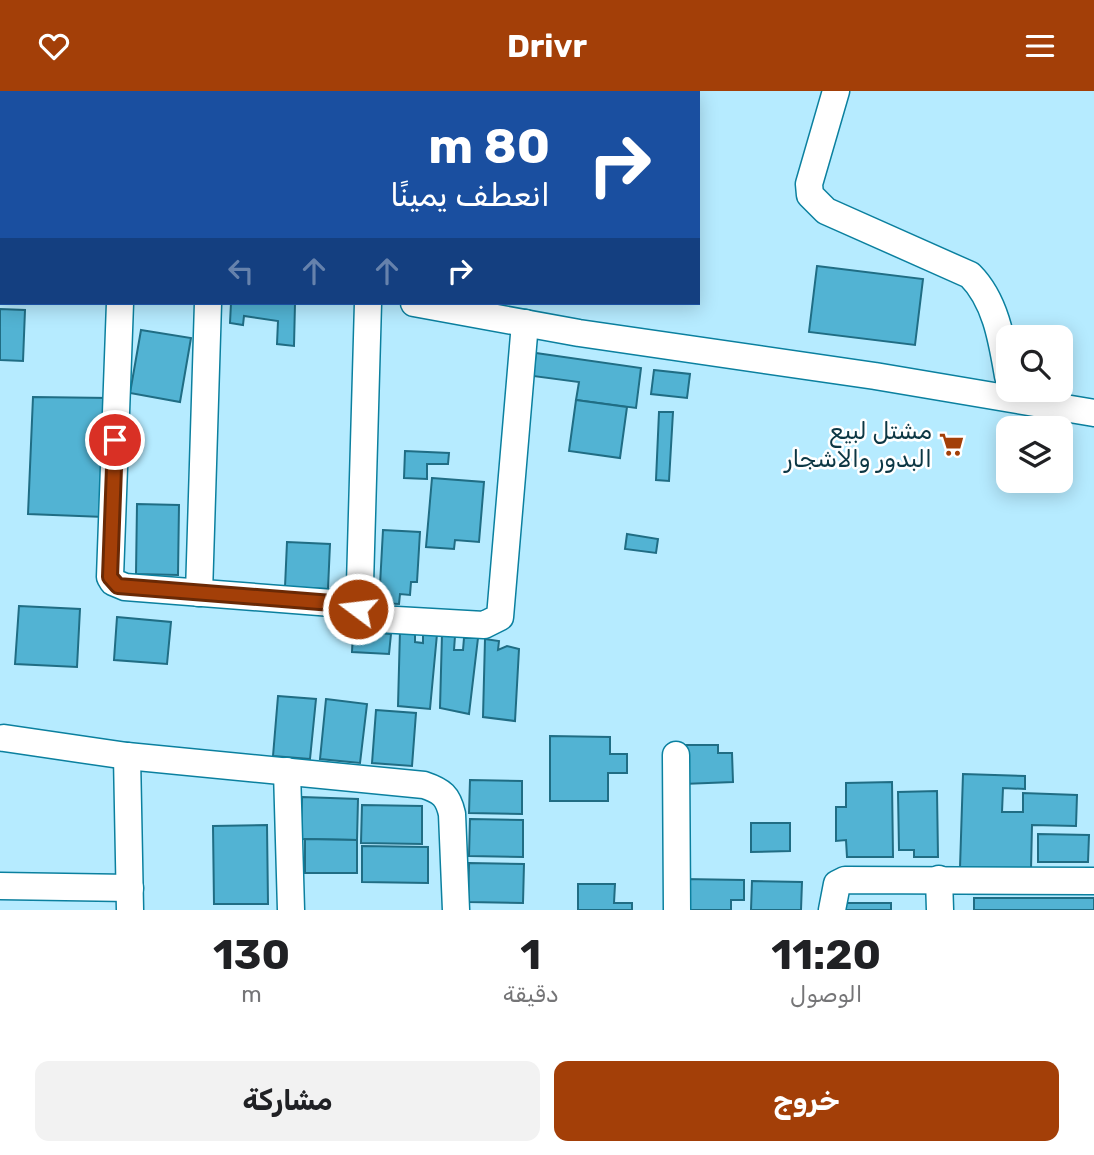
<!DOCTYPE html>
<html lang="ar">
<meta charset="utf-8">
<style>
body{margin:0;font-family:Rubik,Cairo,sans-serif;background:#f2f2f2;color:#202124;direction:rtl;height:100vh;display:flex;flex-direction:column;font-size:26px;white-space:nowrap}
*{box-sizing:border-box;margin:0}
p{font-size:23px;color:#757577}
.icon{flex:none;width:38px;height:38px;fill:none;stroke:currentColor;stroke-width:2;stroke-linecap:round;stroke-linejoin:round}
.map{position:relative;height:819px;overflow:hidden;direction:ltr}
.panel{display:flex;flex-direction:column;background:#fff;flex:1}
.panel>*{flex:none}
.banner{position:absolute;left:0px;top:0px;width:700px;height:214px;box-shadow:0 4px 18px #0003;direction:rtl;background:#1a4fa0;color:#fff;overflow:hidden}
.controls{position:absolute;left:996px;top:234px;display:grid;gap:14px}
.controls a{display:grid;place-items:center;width:77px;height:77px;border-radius:14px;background:#fff;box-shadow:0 4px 18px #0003;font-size:35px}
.pin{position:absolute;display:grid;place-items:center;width:60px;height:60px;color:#fff;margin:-30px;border:4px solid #fff;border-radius:50%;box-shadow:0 2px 7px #0007}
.me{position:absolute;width:77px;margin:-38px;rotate:285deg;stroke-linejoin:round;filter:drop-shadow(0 0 5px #0008)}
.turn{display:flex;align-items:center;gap:24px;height:147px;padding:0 35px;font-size:32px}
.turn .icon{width:91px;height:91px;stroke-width:2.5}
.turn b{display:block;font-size:49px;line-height:60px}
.lanes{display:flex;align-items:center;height:66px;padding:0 35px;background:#0003;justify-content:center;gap:35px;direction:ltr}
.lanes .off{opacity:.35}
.eta{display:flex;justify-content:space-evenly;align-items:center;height:119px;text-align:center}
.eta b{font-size:42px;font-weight:700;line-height:49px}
.primary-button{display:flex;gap:14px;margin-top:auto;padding:14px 35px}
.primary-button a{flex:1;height:80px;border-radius:14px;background:#a33f08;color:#fff;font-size:28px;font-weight:700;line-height:80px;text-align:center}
.primary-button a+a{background:#f2f2f2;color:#202124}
header{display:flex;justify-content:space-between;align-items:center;height:91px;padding:0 35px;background:#a33f08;color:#fff;font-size:32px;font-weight:700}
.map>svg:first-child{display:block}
.building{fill:#52b3d3;stroke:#206d84;stroke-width:2}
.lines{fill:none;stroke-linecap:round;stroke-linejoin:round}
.minor-casing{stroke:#0b809f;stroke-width:29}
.minor{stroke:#fff;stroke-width:26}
.route-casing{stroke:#6a2905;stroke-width:18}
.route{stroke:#a33f08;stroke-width:12}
.labels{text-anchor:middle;stroke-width:5;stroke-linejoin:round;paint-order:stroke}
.poi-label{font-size:24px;fill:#0c3744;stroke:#fff;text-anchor:end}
</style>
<header><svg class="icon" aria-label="menu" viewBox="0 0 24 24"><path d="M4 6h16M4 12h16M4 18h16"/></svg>Drivr<svg class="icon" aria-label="heart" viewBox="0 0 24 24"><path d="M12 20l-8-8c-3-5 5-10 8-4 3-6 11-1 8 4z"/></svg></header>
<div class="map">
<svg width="1094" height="819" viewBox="0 0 1094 819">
<rect width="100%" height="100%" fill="#b6ebff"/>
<g class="building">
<polygon points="817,175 923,188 915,254 809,241"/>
<polygon points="231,212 295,212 294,255 277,253 278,230 244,225 243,234 230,232"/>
<polygon points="0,218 25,219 23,270 0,269"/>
<polygon points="141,239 191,247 180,311 130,302"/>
<polygon points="536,262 641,277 636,317 576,309 579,291 533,285"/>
<polygon points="654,279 690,283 687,307 651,303"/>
<polygon points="33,306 110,307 104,426 28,423"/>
<polygon points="576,309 627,316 620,367 569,360"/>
<polygon points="659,321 673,321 669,390 656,389"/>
<polygon points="405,360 449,362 448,373 427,373 427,388 404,387"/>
<polygon points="432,387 484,391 479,451 455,449 454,458 426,456"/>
<polygon points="137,413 179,414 178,484 136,483"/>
<polygon points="383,439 420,441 417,491 411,491 410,504 400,503 399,513 379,512"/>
<polygon points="627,443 658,448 656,462 625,458"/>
<polygon points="287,451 330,453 328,498 285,496"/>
<polygon points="19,515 80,518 77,576 15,573"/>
<polygon points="117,526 171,531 167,573 114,569"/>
<polygon points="400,539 415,541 415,551 423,552 423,540 437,543 430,618 398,615"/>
<polygon points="353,540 391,543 389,563 352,561"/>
<polygon points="442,543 455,545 454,559 463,559 464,547 478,547 469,623 440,617"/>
<polygon points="485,548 499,550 498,559 507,555 519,558 515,630 483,626"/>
<polygon points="278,605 316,608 310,668 273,665"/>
<polygon points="326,608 367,613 360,672 320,668"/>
<polygon points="376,619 416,622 412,675 372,672"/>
<polygon points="550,645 610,646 610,663 627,663 627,682 608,682 608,710 550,710"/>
<polygon points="682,654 718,654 718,662 732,662 733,691 683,693"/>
<polygon points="963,683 1025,685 1025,698 1003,697 1002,721 1023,721 1023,702 1077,704 1076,735 1032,734 1031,779 960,777"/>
<polygon points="470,689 522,690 522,723 469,722"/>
<polygon points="892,691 893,766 847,766 846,749 836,750 836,716 846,716 846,692"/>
<polygon points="937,700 938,766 914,766 914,759 899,759 898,701"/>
<polygon points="302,706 358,708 357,749 301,748"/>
<polygon points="362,714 422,715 422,753 361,752"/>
<polygon points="470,728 523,729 523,766 469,765"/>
<polygon points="751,732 790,732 790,760 751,761"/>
<polygon points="267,734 268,813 214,813 213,735"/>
<polygon points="1038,743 1089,744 1088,771 1038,771"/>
<polygon points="305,748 357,749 357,782 305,782"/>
<polygon points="362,755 428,756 428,792 362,791"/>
<polygon points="469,772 524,773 523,812 468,811"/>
<polygon points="683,788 744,789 744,809 731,809 731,819 682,819"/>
<polygon points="752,790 802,791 801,819 751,819"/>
<polygon points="578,793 615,793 614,812 632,812 632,819 578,819"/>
<rect x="974" y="807" width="120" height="12"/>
<rect x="845" y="812" width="46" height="7"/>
</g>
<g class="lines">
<defs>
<g id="minor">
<path d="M836,0L809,93L810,104L826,120L970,184C996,210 1002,250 1008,285"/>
<polyline points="0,123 2,124"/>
<path d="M120,212L110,486L113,491L125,496L332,512C348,511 354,508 360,493L368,212"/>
<polyline points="414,212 579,242 875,285 1094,322"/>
<polyline points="199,502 208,212"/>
<path d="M356,505C358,521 364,524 379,528L484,534L500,526L525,232"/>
<path d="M4,647L127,665L424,694C442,700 448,705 452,723L456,819"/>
<polyline points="676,664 677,819"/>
<polyline points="127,665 130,819"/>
<polyline points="287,680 291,819"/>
<polyline points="939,788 940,819"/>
<polyline points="0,795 130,797"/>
<polyline points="832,819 837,793 845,789 1094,790"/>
</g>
</defs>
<use href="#minor" class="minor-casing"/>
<use href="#minor" class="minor"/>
</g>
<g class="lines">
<defs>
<polyline id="route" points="115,349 110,486 118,495 332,512 345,511 356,505 358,518"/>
</defs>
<use href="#route" class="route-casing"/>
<use href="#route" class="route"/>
</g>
<defs>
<symbol id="supermarket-bare" viewBox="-9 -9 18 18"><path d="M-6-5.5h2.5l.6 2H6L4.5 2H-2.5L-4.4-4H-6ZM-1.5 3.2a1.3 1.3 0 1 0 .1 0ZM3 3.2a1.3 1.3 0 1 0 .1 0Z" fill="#a33f08" stroke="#fff" stroke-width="2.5" paint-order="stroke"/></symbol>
</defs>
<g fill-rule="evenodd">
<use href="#supermarket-bare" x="934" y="336" width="35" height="35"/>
</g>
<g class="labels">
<g class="poi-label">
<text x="932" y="348">مشتل لبيع<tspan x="932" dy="28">البدور والاشجار</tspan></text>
</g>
</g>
</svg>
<div class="controls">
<a><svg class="icon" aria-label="search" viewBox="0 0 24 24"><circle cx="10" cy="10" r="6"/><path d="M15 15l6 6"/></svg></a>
<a><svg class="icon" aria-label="layers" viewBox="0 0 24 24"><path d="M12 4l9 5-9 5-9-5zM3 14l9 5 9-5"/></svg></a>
</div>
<div class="pin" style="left:115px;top:349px;background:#d93025"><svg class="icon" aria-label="arrive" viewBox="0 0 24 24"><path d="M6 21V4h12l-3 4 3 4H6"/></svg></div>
<svg class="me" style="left:358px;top:518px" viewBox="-20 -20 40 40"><circle r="17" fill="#a33f08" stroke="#fff" stroke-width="3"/><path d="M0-11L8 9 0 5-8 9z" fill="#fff"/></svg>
<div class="banner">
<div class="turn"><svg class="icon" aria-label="right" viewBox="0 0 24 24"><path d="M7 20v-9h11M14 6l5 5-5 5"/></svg><div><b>80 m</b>انعطف يمينًا</div></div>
<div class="lanes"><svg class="icon off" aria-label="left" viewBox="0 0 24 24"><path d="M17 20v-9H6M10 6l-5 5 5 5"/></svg><svg class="icon off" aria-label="ahead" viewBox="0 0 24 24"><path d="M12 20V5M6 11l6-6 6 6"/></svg><svg class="icon off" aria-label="ahead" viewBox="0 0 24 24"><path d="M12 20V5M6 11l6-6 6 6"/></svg><svg class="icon" aria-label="right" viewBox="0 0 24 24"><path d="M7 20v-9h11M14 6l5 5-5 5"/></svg></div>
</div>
</div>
<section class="panel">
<div class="eta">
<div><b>11:20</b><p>الوصول</p></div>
<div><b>1</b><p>دقيقة</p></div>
<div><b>130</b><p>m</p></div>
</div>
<div class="primary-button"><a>خروج</a><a>مشاركة</a></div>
</section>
